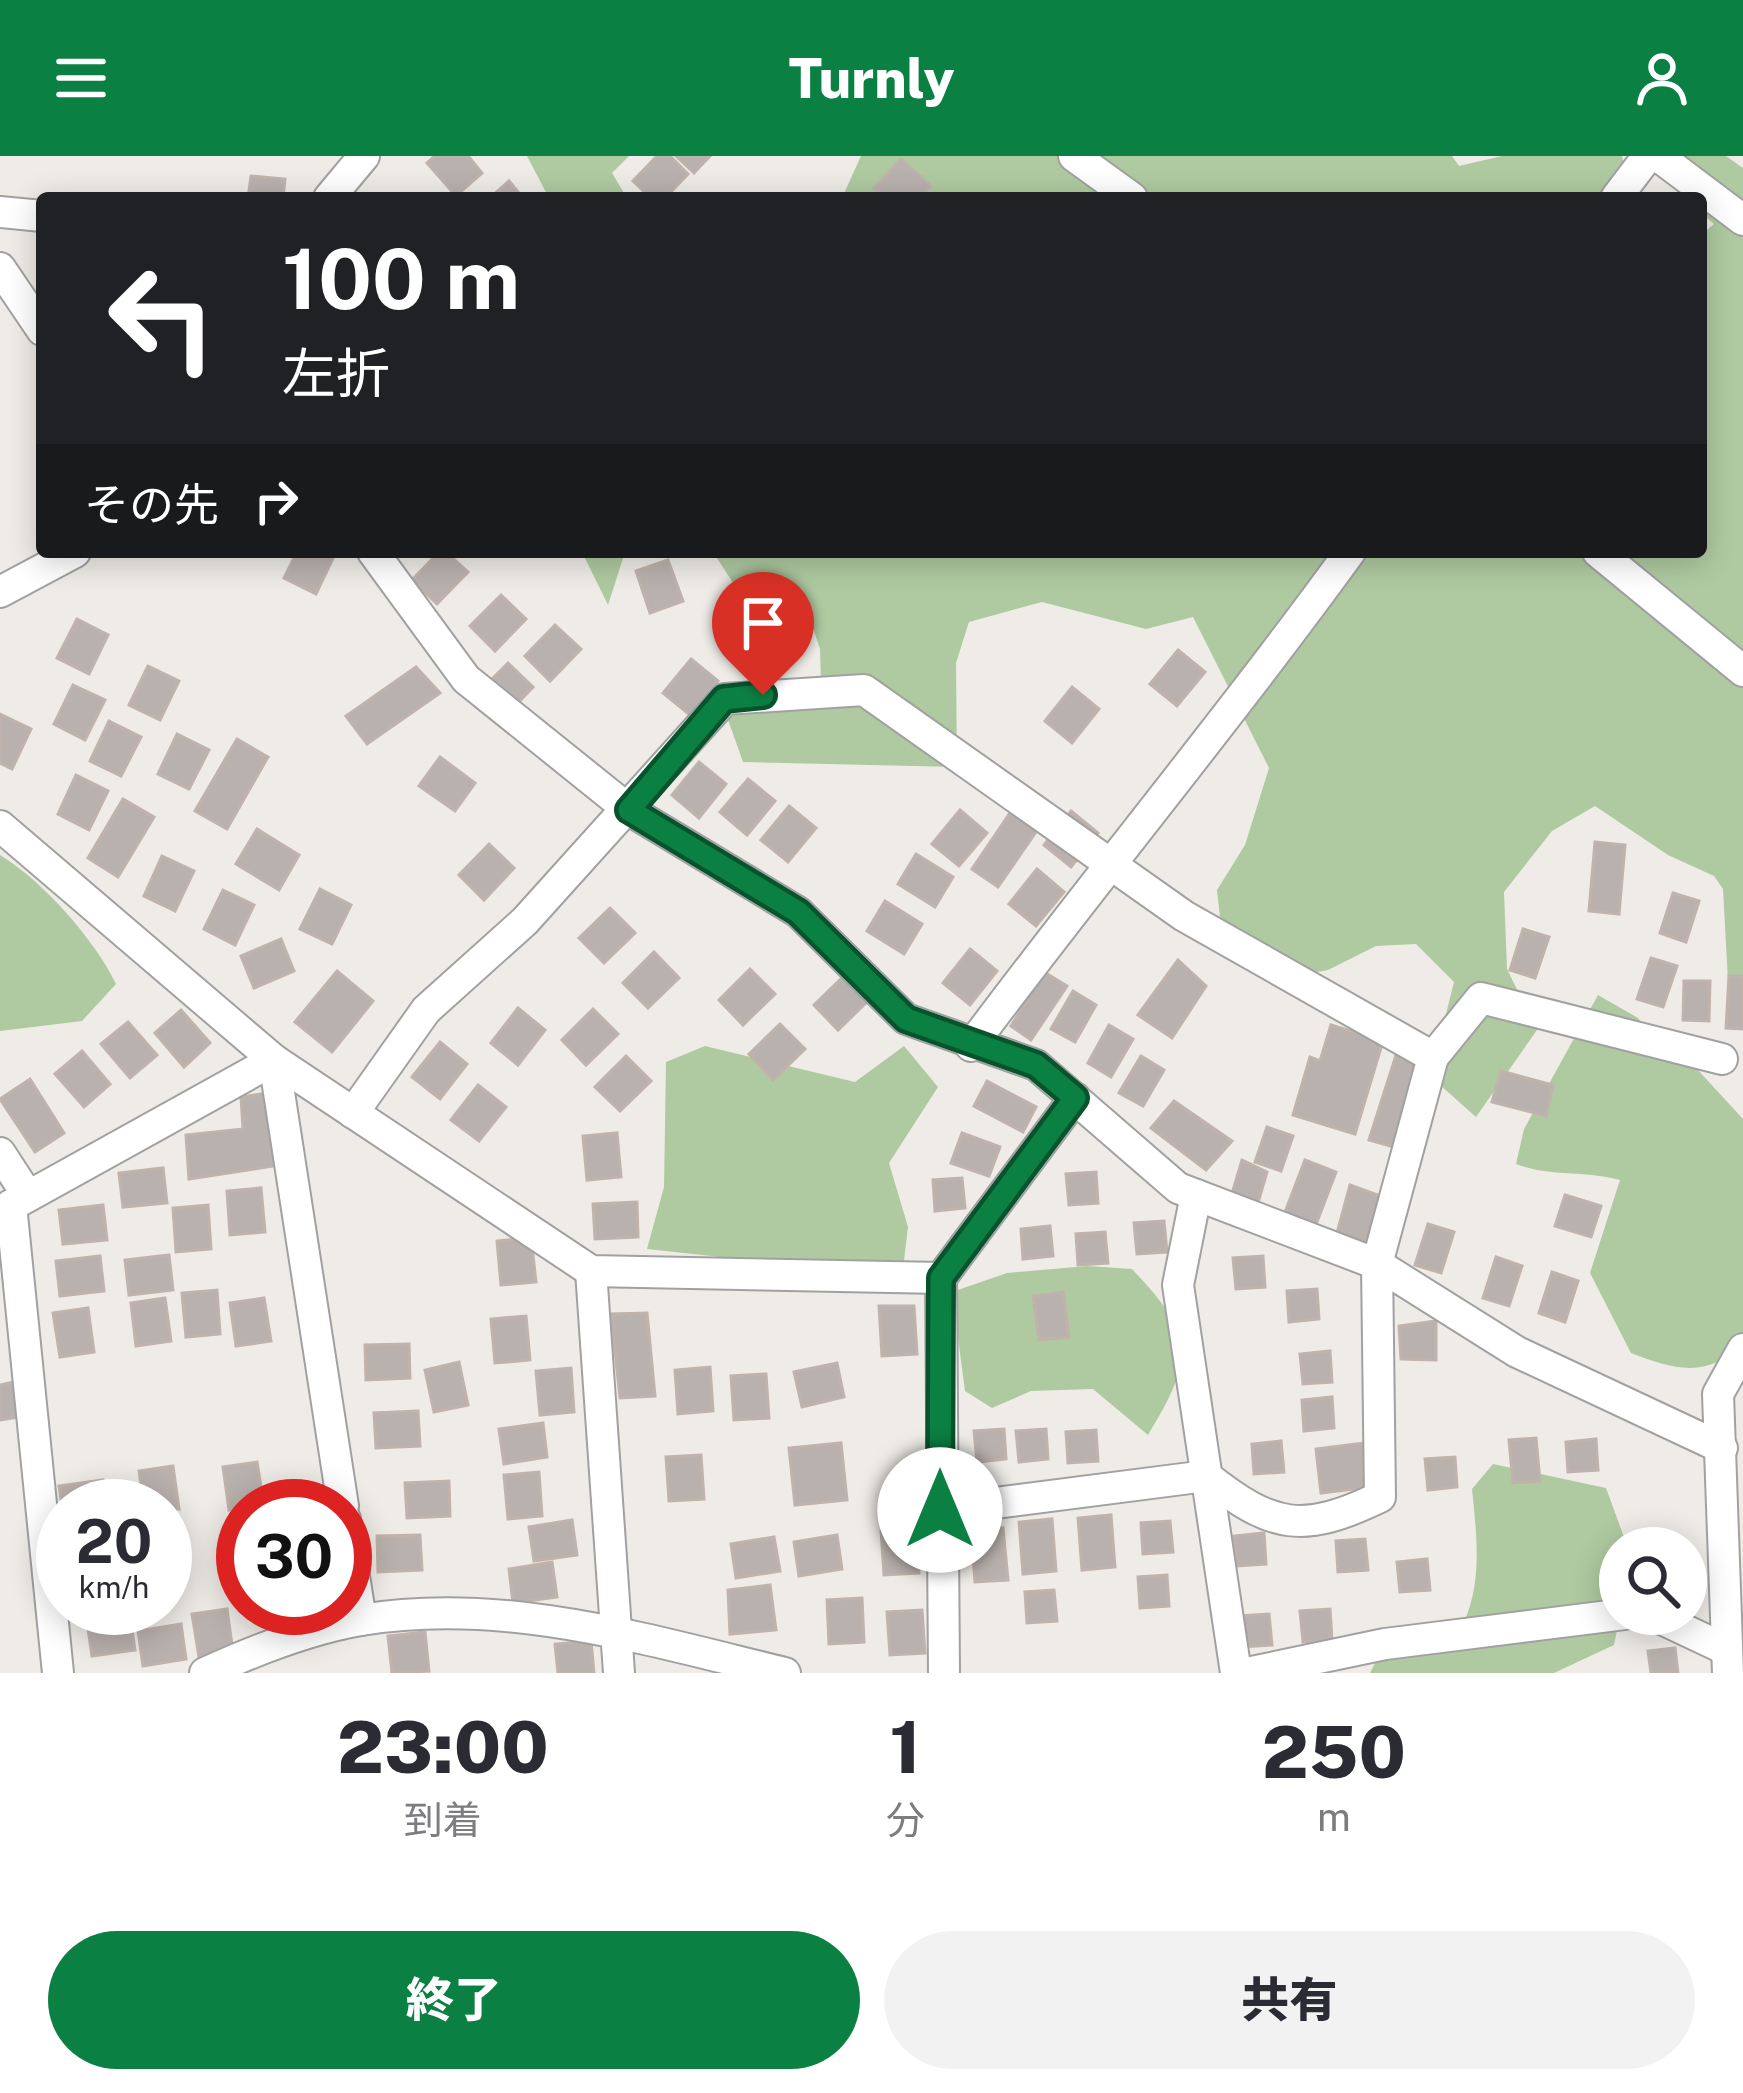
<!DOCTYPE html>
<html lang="ja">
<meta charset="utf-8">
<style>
body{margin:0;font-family:"Public Sans","Noto Sans JP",sans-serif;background:#f2f2f3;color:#2b2b33;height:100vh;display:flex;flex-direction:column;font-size:45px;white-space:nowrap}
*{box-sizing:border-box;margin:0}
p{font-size:39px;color:#7c7c81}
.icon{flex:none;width:66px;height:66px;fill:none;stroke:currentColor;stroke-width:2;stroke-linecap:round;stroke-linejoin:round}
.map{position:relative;height:1517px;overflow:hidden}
.side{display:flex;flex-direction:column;background:#fff;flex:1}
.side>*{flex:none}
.hud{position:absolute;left:36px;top:36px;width:1671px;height:366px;border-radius:12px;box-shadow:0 6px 30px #0003;background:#202124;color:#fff;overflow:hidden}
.tools{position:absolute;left:1599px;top:1371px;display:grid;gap:24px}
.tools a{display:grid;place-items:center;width:108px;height:108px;border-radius:50%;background:#fff;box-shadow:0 6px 30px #0003;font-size:60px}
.speed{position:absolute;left:36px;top:1323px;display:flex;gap:24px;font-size:60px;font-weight:700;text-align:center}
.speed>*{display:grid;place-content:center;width:156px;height:156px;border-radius:50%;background:#fff;box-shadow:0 6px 30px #0003;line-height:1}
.speed small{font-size:30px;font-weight:400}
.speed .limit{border:18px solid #d22;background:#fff;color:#111}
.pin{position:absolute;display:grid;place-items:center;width:102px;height:102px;color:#fff;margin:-123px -51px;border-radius:50% 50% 50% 0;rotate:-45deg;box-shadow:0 0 12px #0007}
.pin .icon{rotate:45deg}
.me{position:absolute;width:132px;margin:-66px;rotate:0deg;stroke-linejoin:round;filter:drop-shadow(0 0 9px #0008)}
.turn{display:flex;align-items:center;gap:42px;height:252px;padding:0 48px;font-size:54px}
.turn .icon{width:156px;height:156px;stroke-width:2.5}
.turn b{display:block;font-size:84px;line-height:102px}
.then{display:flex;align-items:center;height:114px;padding:0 48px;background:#0003;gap:24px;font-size:45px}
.eta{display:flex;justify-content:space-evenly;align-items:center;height:204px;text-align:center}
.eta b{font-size:72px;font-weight:800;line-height:84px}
.action{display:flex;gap:24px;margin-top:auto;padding:24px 48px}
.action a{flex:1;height:138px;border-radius:72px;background:#0b8043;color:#fff;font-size:48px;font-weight:800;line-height:138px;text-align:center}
.action a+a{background:#f2f2f3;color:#2b2b33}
header{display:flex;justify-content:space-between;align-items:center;height:156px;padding:0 48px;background:#0b8043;color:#fff;font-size:54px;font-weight:800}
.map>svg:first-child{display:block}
.forest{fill:#afcaa1}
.building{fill:#b9b1ad;stroke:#c0b3ab;stroke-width:3}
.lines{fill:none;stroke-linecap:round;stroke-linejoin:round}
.street-casing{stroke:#a1a1a1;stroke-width:34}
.street{stroke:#fff;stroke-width:30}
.route-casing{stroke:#07532c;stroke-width:30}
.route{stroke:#0b8043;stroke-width:21}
</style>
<header><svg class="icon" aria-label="menu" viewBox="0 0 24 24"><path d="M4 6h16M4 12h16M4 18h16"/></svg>Turnly<svg class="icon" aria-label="person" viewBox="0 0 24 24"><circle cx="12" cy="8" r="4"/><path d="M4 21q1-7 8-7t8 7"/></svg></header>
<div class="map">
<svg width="1743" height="1517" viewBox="0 0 1743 1517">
<rect width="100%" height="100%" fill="#efece7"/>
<g class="forest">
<polygon points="527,0 629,0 612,17 627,42 549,42"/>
<polygon points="861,0 1452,0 1459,10 1502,0 1622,0 1631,42 842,42"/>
<polygon points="1675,0 1726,0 1743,12 1743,863 1729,844 1723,733 1714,720 1668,699 1595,650 1552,675 1504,736 1507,813 1537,874 1476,961 1440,929 1443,870 1454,826 1416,788 1376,790 1328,814 1295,820 1223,789 1217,734 1245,689 1269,612 1193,461 1146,473 1042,446 969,466 956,507 957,611 743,606 727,561 752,538 821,526 820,493 800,433 767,429 737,433 713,396 1701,396 1701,79 1714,68 1701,57 1701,42 1684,42 1675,33"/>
<polygon points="582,396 625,396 608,449"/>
<path d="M0,699C43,725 94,783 116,828L82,865L0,875Z"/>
<path d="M1598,839L1638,862L1664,898L1697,913L1743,963V1184C1710,1225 1673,1213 1631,1197L1590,1117L1620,1024C1584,1014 1551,1021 1516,1008L1524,973Z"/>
<polygon points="705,890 855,926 904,890 938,931 889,1007 908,1071 902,1121 647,1093 664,1031 666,906"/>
<path d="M1087,1110L1132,1113C1195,1179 1195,1202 1148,1279L1093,1233L1031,1235L992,1252L965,1235L952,1136L1007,1117Z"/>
<path d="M1493,1308L1606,1332L1628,1392H1620V1458L1614,1489L1554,1517H1370L1385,1488L1457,1479C1484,1435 1477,1383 1472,1333Z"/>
</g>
<g class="building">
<polygon points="435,0 468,0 482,17 456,40 427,7"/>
<polygon points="657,0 670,0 688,18 665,42 651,42 633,25"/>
<polygon points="676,0 710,0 694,17"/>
<polygon points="901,3 931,30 920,42 886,42 874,32"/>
<polygon points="251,20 285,23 283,42 248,42"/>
<polygon points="509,25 523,42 490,42"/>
<polygon points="297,396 335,398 316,438 284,422"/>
<polygon points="439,396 446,396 468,416 437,448 412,424"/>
<polygon points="668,404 683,445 650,457 636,415"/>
<polygon points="501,439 526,463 495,495 470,470"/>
<polygon points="77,463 108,479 89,518 57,502"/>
<polygon points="555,469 581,493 550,525 525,500"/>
<polygon points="1178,494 1205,516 1177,550 1150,528"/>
<polygon points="691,503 718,525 690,559 663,537"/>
<polygon points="508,507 533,531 503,563 477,538"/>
<polygon points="148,510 179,525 160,564 129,549"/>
<polygon points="416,511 440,537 367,588 346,560"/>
<polygon points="73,529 105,544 85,584 54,568"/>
<polygon points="1072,531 1099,553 1072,587 1045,565"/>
<polygon points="0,558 31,573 12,613 0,607"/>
<polygon points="109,565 141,581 121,620 90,605"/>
<polygon points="177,578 209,594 189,633 158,618"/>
<polygon points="237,583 268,601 227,673 195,655"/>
<polygon points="440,601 475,627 455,655 419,630"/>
<polygon points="699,606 726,628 699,662 672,639"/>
<polygon points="76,619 108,635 89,674 58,658"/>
<polygon points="748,623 775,645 747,679 720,656"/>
<polygon points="123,643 154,661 118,721 88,702"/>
<polygon points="1018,645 1045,663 998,731 972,713"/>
<polygon points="789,650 816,672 788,706 761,684"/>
<polygon points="960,654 987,677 959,710 932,688"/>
<polygon points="1071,655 1098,677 1071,711 1044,689"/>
<polygon points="257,673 299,699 279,734 236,708"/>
<polygon points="1595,686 1625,689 1619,758 1589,755"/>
<polygon points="489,688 514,712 484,744 459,719"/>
<polygon points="916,698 953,721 935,751 898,728"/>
<polygon points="162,700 194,715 175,755 144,740"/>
<polygon points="1037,713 1064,736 1036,770 1009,748"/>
<polygon points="320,733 351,749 332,788 300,773"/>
<polygon points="223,734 254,749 235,789 204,773"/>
<polygon points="1673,737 1699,745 1686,786 1660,777"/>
<polygon points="885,745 922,768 904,798 867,775"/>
<polygon points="610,752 635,777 604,807 579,782"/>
<polygon points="1523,773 1549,781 1535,822 1510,814"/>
<polygon points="281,783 294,815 254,832 241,800"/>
<polygon points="970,793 997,815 970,849 943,827"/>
<polygon points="654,796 679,822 648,852 623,827"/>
<polygon points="1651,802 1677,810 1663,851 1637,843"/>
<polygon points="1178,804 1206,830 1172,882 1138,859"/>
<polygon points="750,813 775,838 743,869 719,844"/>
<polygon points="337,815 373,845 332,896 295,866"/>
<polygon points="1044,816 1067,830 1031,884 1011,870"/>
<polygon points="845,819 869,844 838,874 814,849"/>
<polygon points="1729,820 1743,820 1743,873 1726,872"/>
<polygon points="1684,825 1710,825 1709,865 1683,864"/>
<polygon points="1073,835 1096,849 1075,886 1051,873"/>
<polygon points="518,852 545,874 518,909 491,887"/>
<polygon points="593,853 618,878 586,909 562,884"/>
<polygon points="181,854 210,887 184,911 155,877"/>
<polygon points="128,866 157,899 130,922 101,888"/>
<polygon points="780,868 805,893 773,924 749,898"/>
<polygon points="1109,869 1133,883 1111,921 1088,907"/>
<polygon points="1331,869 1383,885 1355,978 1293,959 1310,901 1320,905"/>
<polygon points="440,886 467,908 440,943 412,921"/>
<polygon points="1398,893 1425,902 1397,992 1369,984"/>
<polygon points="82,895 110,928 84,951 55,918"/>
<polygon points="626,900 651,925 620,955 595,931"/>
<polygon points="1141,900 1164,914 1143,950 1119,937"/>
<polygon points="1501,915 1553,929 1546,960 1492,946"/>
<polygon points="30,923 64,977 35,996 0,943"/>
<polygon points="987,925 1036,951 1023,976 974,950"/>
<polygon points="478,929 506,951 479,985 451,964"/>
<polygon points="267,937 273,1010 189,1023 186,979 243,973 241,941"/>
<polygon points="1174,945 1232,985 1206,1014 1151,972"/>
<polygon points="1267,971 1293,980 1281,1015 1255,1006"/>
<polygon points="617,977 621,1021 587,1024 583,980"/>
<polygon points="962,977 1000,991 989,1020 951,1007"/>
<polygon points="1242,1004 1267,1016 1257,1050 1231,1041"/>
<polygon points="1305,1004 1336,1016 1315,1071 1284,1059"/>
<polygon points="163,1012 167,1047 123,1051 119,1017"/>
<polygon points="1096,1016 1098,1047 1069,1049 1066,1018"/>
<polygon points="962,1022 965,1052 935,1055 933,1024"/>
<polygon points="1350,1029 1391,1044 1375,1090 1337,1077"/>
<polygon points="261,1032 265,1076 230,1079 227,1035"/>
<polygon points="1565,1039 1601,1050 1591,1081 1555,1070"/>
<polygon points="637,1046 638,1081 595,1083 593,1048"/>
<polygon points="103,1049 107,1084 63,1088 59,1054"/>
<polygon points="208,1049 211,1093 176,1096 173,1052"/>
<polygon points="1164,1065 1167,1096 1137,1098 1134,1067"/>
<polygon points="1428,1068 1454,1076 1441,1117 1415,1109"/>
<polygon points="1050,1070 1053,1100 1023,1103 1021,1073"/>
<polygon points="1105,1076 1108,1107 1078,1109 1076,1078"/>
<polygon points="531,1082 536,1126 501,1129 497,1085"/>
<polygon points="169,1099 173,1134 129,1139 125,1104"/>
<polygon points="100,1100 104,1135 60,1140 56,1105"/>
<polygon points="1263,1100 1265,1131 1236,1133 1233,1102"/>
<polygon points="1496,1101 1522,1110 1509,1150 1483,1142"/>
<polygon points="1552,1116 1578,1125 1565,1166 1539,1157"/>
<polygon points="1317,1133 1319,1163 1289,1166 1287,1135"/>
<polygon points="217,1134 220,1178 186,1181 182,1137"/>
<polygon points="1063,1136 1069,1181 1039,1184 1033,1140"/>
<polygon points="165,1142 171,1185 136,1190 131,1147"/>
<polygon points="264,1142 271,1185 236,1190 230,1147"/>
<polygon points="879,1150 914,1150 917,1198 882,1200"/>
<polygon points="88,1152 94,1196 60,1201 53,1157"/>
<polygon points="647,1157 655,1240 620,1242 611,1158"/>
<polygon points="526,1160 530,1204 495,1207 491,1163"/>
<polygon points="1436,1165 1436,1204 1401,1203 1399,1170"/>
<polygon points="409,1188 410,1222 366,1224 365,1189"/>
<polygon points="1330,1195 1332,1226 1303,1228 1300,1198"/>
<polygon points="459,1206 468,1249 434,1256 425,1214"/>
<polygon points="837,1207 844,1241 802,1251 794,1216"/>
<polygon points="710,1211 713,1255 678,1258 675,1214"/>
<polygon points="571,1212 574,1256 540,1259 536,1215"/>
<polygon points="766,1218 769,1262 734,1264 731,1220"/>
<polygon points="13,1226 19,1261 0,1264 0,1229"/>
<polygon points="1332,1241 1334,1272 1304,1275 1302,1244"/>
<polygon points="418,1255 420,1290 376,1292 374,1257"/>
<polygon points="543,1267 547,1301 504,1308 499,1273"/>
<polygon points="1004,1273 1006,1303 977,1306 974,1275"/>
<polygon points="1046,1273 1048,1303 1019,1306 1016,1275"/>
<polygon points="1096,1274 1098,1305 1068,1307 1066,1276"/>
<polygon points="1536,1282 1540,1325 1513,1327 1509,1284"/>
<polygon points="1596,1283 1598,1314 1568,1316 1566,1286"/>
<polygon points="1281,1285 1284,1316 1254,1318 1252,1288"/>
<polygon points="841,1287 847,1344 795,1349 789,1292"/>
<polygon points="1365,1287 1370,1331 1321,1337 1316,1293"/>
<polygon points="701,1299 704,1343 669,1345 666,1301"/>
<polygon points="1455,1301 1457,1331 1428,1334 1425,1303"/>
<polygon points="257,1306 264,1349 229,1354 223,1311"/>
<polygon points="173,1310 179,1353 144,1350 139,1315"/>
<polygon points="539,1316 542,1360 508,1363 504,1319"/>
<polygon points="103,1324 106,1350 63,1350 63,1356 59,1330"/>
<polygon points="449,1325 450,1360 407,1362 405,1327"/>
<polygon points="1111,1359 1115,1411 1082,1414 1078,1362"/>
<polygon points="1052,1363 1056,1415 1023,1418 1019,1366"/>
<polygon points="572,1364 577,1399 534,1405 529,1371"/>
<polygon points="1170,1365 1173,1396 1143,1398 1141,1367"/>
<polygon points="1003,1372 1008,1424 975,1426 971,1375"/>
<polygon points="916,1373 919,1417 884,1419 881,1375"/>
<polygon points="1264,1377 1266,1408 1237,1410 1234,1380"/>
<polygon points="420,1379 422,1414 378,1416 377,1380"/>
<polygon points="837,1379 842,1413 799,1420 794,1386"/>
<polygon points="774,1381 780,1415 736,1422 731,1388"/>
<polygon points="1365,1383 1368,1414 1338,1416 1336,1385"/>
<polygon points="243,1400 243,1444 233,1446 227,1402"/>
<polygon points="1427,1403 1430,1434 1400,1436 1397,1406"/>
<polygon points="552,1406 557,1441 513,1447 509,1413"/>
<polygon points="1167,1419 1169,1450 1140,1452 1138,1421"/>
<polygon points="770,1429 776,1474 730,1478 728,1434"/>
<polygon points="1054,1434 1057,1465 1027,1467 1025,1436"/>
<polygon points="862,1442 864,1486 829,1488 827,1444"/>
<polygon points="299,1452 334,1452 336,1460 301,1464"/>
<polygon points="227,1453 233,1496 199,1501 192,1458"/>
<polygon points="1330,1453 1332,1484 1303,1486 1300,1455"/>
<polygon points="922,1454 925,1497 890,1499 887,1456"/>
<polygon points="1269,1458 1272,1489 1242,1491 1239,1460"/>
<polygon points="130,1459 135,1494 92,1500 87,1466"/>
<polygon points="181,1468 186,1503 143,1510 138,1475"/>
<polygon points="425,1476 429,1515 392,1517 388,1480"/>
<polygon points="591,1485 594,1517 558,1517 555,1488"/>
<polygon points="1675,1492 1678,1517 1651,1517 1648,1495"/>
</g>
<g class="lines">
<defs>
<g id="street">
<polyline points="1074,0 1132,42"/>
<polyline points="1658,0 1743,64"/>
<polyline points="329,42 364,0"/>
<polyline points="1616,42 1648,0"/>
<polyline points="0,56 42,60"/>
<polyline points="0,112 42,174"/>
<polyline points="373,396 466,523 629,654 798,756 906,863 1036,909 1178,1032 1377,1108 1517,1196 1722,1292"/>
<polyline points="1598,396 1743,515"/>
<polyline points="0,436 75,396"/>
<polyline points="0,670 274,904 591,1115 941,1122"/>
<path d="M971,890C1095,724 1228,564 1350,396"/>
<polyline points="1433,901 1481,842 1722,903"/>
<polyline points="274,904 343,1350"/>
<path d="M353,957L426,854L525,765L725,543L864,534L1184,760L1433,901L1377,1108L1380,1341C1303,1378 1273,1373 1206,1320L940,1354"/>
<polyline points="0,997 26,1037"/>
<polyline points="1196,1039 1178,1129 1236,1517"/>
<polyline points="11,1049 58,1517"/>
<polyline points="0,1056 274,904"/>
<polyline points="591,1115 619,1517"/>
<polyline points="345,1363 361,1464"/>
<polyline points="1651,1458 1723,1492"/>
<path d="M205,1517C253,1495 308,1473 361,1464C503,1440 648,1484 785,1517"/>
<polyline points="944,1517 941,1122 1075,942"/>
<polyline points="1247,1517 1385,1488 1625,1458"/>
<polyline points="1728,1517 1718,1238 1743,1193"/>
</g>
</defs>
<use href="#street" class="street-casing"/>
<use href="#street" class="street"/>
</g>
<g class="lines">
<defs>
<polyline id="route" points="763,539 724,543 629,654 798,756 906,863 1036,909 1075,942 941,1122 940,1354"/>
</defs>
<use href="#route" class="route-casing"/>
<use href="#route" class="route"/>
</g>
</svg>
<div class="tools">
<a><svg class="icon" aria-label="search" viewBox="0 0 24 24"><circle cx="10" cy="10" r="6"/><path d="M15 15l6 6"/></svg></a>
</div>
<div class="speed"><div>20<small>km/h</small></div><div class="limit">30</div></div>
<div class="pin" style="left:763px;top:539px;background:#d93025"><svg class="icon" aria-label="arrive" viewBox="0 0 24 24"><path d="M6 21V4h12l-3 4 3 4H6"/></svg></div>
<svg class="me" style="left:940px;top:1354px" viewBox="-20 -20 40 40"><circle r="19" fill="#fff"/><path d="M0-13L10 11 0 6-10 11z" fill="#0b8043"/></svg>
<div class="hud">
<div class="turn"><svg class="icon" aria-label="left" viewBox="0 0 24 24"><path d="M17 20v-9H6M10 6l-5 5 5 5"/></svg><div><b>100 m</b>左折</div></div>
<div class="then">その先<svg class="icon" aria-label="right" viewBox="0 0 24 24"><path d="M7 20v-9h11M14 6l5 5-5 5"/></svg></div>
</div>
</div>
<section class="side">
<div class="eta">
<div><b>23:00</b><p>到着</p></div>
<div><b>1</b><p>分</p></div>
<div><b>250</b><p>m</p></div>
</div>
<div class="action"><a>終了</a><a>共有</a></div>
</section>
